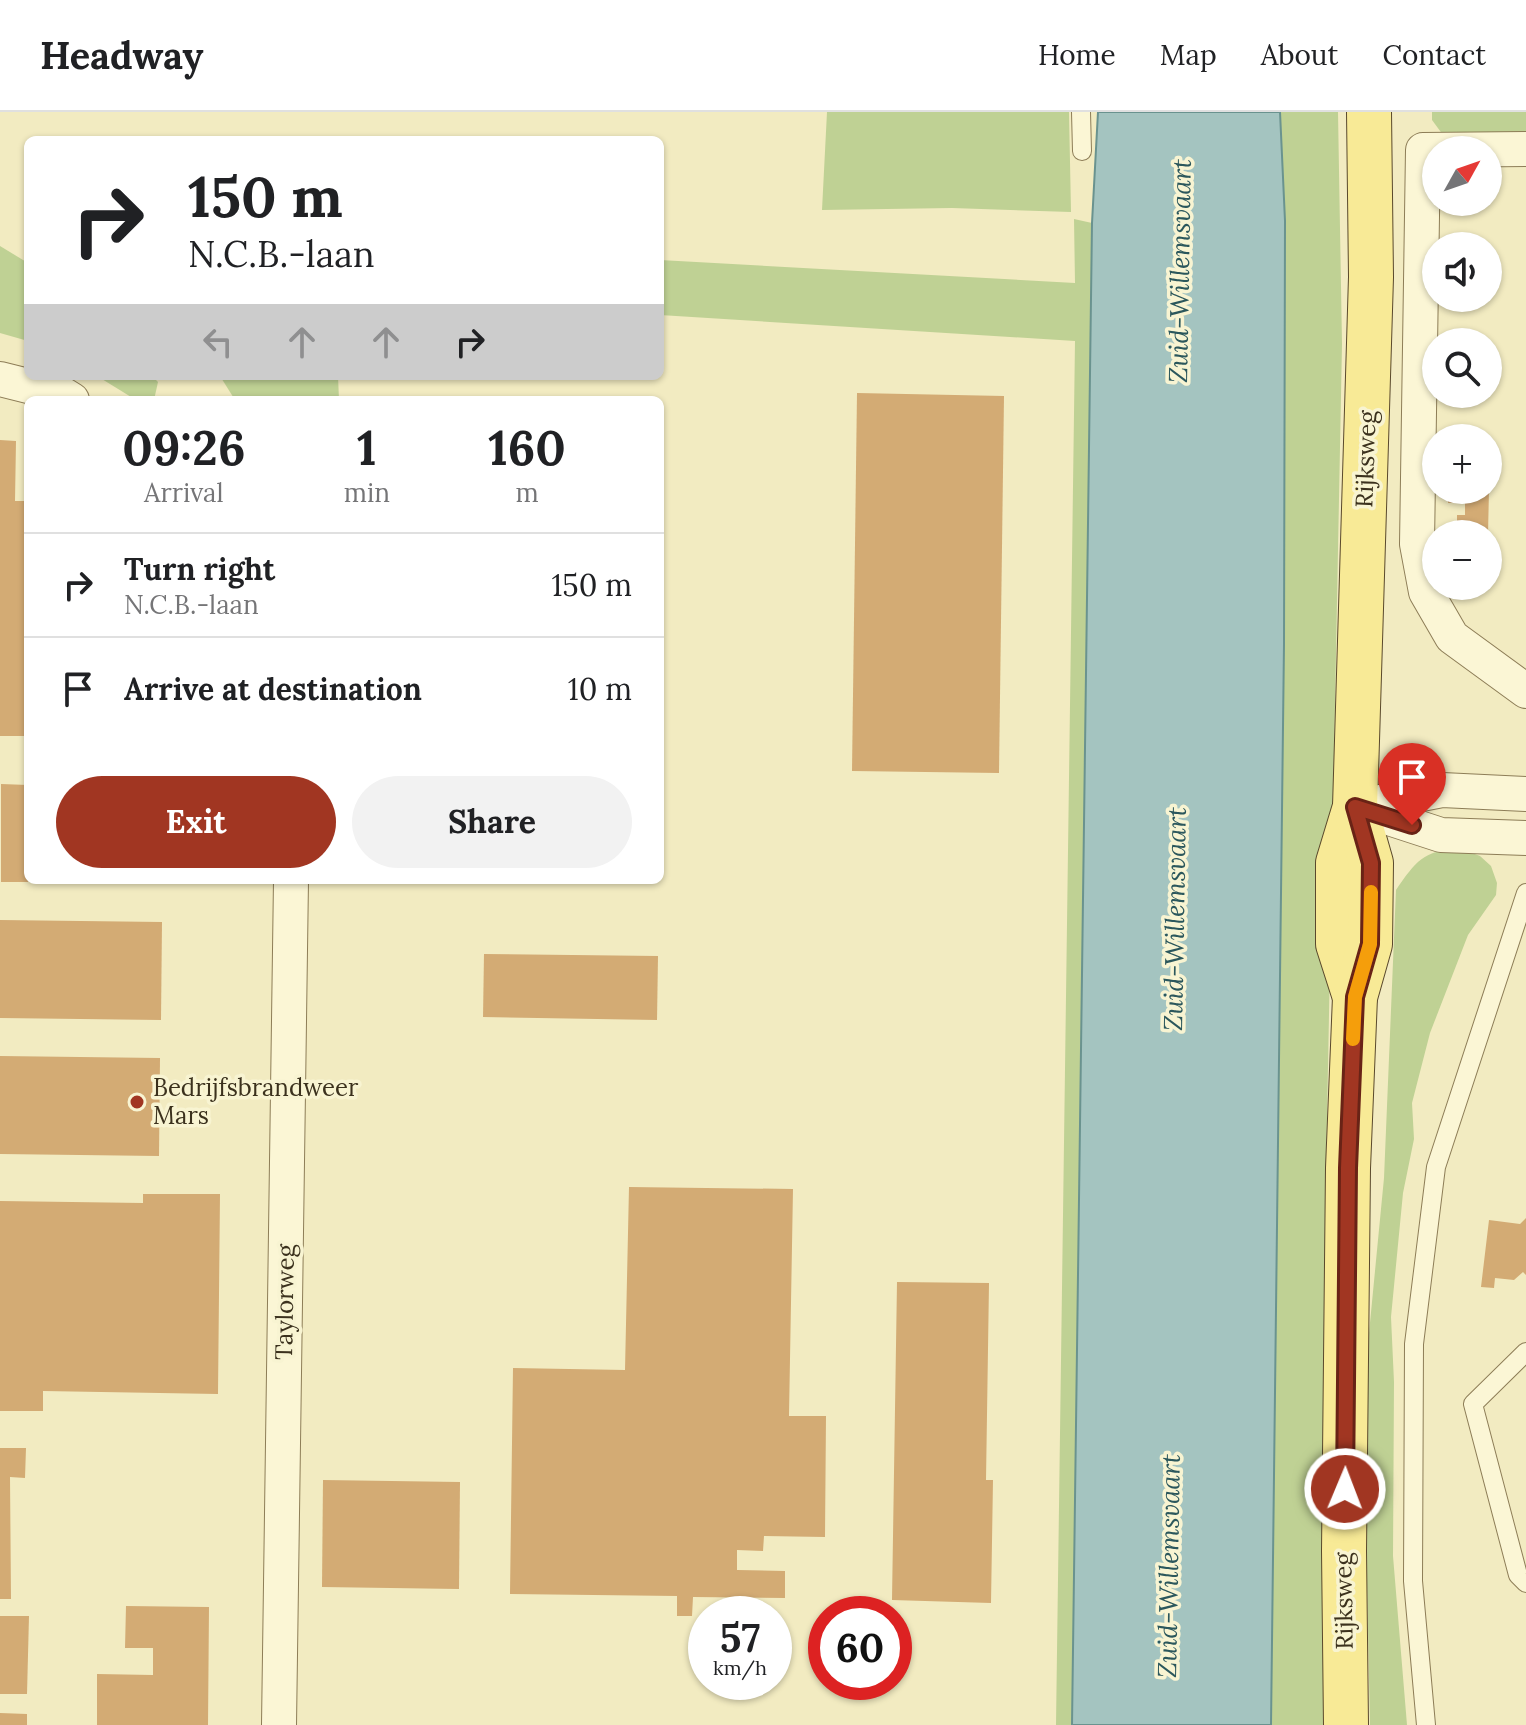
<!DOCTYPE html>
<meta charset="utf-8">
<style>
body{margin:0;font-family:Lora,serif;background:#f2f2f2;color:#202124;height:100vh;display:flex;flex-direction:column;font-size:30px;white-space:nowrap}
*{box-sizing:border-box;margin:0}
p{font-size:26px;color:#757577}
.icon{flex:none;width:44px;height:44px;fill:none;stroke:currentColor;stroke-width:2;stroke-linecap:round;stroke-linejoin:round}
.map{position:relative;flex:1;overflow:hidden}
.sheet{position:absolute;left:24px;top:284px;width:640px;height:488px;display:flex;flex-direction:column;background:#fff;border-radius:12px;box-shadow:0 2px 6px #0004}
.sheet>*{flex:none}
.guide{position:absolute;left:24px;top:24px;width:640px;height:244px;border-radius:12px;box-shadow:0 2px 6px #0004;background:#fff;color:#202124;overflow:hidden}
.needle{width:52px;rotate:50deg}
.fabs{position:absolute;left:1422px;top:24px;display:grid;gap:16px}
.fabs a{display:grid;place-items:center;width:80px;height:80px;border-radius:50%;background:#fff;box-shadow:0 2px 6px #0004;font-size:40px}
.speed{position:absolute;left:688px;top:1484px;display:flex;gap:16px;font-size:40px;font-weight:700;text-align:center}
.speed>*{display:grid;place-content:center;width:104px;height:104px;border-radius:50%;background:#fff;box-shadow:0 2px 6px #0004;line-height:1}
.speed small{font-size:20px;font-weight:400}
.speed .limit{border:12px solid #d22;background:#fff;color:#111}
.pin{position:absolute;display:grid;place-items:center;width:68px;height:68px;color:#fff;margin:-82px -34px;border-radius:50% 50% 50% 0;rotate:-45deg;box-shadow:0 0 8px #0007}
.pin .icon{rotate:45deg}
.me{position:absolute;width:88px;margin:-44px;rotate:1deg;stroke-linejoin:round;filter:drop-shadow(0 0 6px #0008)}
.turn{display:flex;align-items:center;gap:28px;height:168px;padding:0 32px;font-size:36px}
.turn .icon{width:104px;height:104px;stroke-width:2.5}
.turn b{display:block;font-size:56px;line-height:68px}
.lanes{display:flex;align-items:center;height:76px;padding:0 32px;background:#0003;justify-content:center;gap:40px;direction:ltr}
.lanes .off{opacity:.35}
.eta{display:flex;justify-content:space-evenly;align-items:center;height:136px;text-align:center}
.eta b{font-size:48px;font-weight:700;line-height:56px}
.primary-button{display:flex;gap:16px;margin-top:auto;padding:16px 32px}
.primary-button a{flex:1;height:92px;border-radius:48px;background:#a13622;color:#fff;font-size:32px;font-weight:700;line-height:92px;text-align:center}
.primary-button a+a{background:#f2f2f2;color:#202124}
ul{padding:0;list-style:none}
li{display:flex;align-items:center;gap:24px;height:104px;padding:0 32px;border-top:2px solid #e0e0e0}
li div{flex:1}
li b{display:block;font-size:30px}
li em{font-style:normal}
header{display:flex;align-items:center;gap:48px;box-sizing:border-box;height:112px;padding:0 40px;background:#fff;border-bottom:2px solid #e0e0e0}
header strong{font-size:38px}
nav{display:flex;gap:44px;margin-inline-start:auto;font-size:28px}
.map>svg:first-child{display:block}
.green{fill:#bfd194}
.water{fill:#a4c4c0;stroke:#6a938f;stroke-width:2}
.building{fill:#d3ab74}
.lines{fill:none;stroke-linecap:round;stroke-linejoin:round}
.service-casing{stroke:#8d7d57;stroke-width:20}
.minor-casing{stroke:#8d7d57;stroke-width:36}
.primary-casing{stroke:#5a492c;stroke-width:46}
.service{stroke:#fbf6d5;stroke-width:18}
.minor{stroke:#fbf6d5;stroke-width:34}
.primary{stroke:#f8ea96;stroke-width:44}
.route-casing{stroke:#692316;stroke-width:20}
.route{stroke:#a13622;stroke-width:14}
.slow{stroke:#f59e0b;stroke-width:14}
.poi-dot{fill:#a13622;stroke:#f8f4d2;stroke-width:3}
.labels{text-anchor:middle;stroke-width:7;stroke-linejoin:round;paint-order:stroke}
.street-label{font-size:24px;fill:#3b311d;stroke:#f8f4d2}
.poi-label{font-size:24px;fill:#3b311d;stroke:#f8f4d2;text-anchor:start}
.water-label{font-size:26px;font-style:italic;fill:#2b575c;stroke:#f8f4d2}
</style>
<header>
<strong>Headway</strong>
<nav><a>Home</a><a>Map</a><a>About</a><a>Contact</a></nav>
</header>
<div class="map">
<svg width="1526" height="1613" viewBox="0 0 1526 1613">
<rect width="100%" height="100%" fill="#f2ebc1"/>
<g class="green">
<polygon points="827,0 1069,0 1071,100 952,96 822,98"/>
<polygon points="1280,0 1338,0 1342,232 1326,1058 1327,1613 1271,1613 1284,532 1285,109"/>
<polygon points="1432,0 1526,0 1526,26 1446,27 1432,8"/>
<polygon points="1074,107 1092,111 1072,1613 1056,1613 1075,229 660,203 660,148 1075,171"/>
<polygon points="0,134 28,151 28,229 0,221"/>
<polygon points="97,264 152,264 158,270 154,288 136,288"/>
<polygon points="220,264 338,264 339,288 235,288"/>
<path d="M1459,736L1480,744L1491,754L1497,771L1496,783L1468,823L1430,921L1412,991L1414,1027L1403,1081L1391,1205L1394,1270L1393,1444L1407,1613H1370L1363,1283L1384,1066L1396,778C1416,749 1423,739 1459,736Z"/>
</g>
<polygon class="water" points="1098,0 1280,0 1285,109 1284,532 1271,1613 1072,1613 1092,111"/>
<g class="building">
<polygon points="857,281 1004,284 999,661 852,659"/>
<polygon points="0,328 16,329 15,389 28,389 28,624 0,624"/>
<polygon points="1448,378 1489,378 1488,422 1457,422 1457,403 1465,403 1465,391 1448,391"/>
<polygon points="1,672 28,673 28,770 1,770"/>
<polygon points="86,768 162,768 162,772 86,771"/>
<polygon points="0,808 162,810 161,908 0,906"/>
<polygon points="484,842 658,844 657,908 483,905"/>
<polygon points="0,944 160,946 159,1044 0,1042"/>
<polygon points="629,1075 793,1077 789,1304 826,1304 825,1425 764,1424 763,1439 737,1438 737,1458 785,1459 785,1486 693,1485 692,1504 677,1504 677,1484 510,1482 513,1256 625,1258"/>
<polygon points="143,1082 220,1082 218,1282 43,1279 43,1299 0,1299 0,1089 143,1091"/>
<polygon points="1526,1106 1526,1163 1523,1160 1514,1168 1495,1166 1494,1176 1481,1175 1489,1108 1520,1112"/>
<polygon points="897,1170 989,1171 986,1368 993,1368 991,1491 892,1488"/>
<polygon points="0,1336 26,1336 25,1366 10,1365 11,1487 0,1487"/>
<polygon points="323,1368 460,1370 459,1477 322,1475"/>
<polygon points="126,1494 209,1495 208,1613 97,1613 97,1562 153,1563 153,1536 125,1536"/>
<polygon points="0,1504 29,1504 27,1582 0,1582"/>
<polygon points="0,1601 27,1602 27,1613 0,1613"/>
</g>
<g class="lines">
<defs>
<g id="service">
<polyline points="1081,0 1082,39"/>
<polyline points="1526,1240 1473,1292 1518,1463 1526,1471"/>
<polyline points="1426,1613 1413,1469 1414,1232 1436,1055 1526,781"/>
</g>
<g id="minor">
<polyline points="1526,37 1423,38 1417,432 1426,480 1452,525 1526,579"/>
<polyline points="0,267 64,283 72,288"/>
<polyline points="1360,694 1442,678 1526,682"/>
<polyline points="1355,695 1441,723 1526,726"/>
<polyline points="279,1613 291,768"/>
</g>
<g id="primary">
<polyline points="1355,885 1338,832 1338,751 1355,695 1371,165 1369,0"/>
<polyline points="1346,1613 1344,1439 1348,1056 1355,885 1370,832 1371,751 1355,695"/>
</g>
</defs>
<use href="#service" class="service-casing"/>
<use href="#minor" class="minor-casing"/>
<use href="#primary" class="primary-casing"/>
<use href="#service" class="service"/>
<use href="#minor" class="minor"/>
<use href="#primary" class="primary"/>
</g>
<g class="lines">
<defs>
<polyline id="route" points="1345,1377 1348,1056 1355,885 1370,832 1371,751 1355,695 1412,713"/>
</defs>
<use href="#route" class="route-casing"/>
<use href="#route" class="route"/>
<polyline class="slow" points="1353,927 1355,885 1370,832 1371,780"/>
</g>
<circle class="poi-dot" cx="137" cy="990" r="8"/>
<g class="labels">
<g class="street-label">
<text transform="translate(1366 347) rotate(-88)" y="8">Rijksweg</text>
<text transform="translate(285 1190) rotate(-89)" y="8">Taylorweg</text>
<text transform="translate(1344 1489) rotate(-91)" y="8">Rijksweg</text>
</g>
<g class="poi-label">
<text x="153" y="984">Bedrijfsbrandweer<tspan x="153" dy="28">Mars</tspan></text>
</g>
<g class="water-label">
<text transform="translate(1180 159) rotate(-89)" y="9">Zuid-Willemsvaart</text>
<text transform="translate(1175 807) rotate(-89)" y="9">Zuid-Willemsvaart</text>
<text transform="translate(1169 1454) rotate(-89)" y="9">Zuid-Willemsvaart</text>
</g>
</g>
</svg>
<div class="fabs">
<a><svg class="needle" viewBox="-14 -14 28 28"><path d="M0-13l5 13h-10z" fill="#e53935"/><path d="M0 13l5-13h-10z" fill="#757577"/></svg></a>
<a><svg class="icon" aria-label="sound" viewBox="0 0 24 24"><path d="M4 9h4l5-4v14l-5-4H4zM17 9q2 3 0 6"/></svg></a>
<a><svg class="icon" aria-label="search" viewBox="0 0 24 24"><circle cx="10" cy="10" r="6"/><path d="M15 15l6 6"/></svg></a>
<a>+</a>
<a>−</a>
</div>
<div class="speed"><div>57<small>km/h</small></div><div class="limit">60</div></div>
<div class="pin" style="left:1412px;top:713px;background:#d93025"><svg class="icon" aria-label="arrive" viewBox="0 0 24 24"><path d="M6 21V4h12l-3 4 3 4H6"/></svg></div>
<svg class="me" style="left:1345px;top:1377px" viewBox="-20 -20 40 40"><circle r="17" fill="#a13622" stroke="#fff" stroke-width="3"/><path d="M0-11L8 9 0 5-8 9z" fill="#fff"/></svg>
<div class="guide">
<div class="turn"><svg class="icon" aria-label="right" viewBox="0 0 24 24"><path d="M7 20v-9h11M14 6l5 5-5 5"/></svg><div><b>150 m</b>N.C.B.-laan</div></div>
<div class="lanes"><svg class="icon off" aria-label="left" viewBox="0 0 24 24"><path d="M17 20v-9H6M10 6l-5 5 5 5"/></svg><svg class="icon off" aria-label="ahead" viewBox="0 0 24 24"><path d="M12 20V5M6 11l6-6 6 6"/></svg><svg class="icon off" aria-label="ahead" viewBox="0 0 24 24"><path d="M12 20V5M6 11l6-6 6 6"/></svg><svg class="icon" aria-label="right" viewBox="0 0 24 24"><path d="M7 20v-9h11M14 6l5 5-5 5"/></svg></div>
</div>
<section class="sheet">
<div class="eta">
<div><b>09:26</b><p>Arrival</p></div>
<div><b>1</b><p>min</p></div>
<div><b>160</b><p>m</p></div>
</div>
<ul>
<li><svg class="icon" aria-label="right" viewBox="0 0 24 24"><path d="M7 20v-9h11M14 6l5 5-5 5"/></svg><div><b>Turn right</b><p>N.C.B.-laan</p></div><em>150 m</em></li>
<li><svg class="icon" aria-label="arrive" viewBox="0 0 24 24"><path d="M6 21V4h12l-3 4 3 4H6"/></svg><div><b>Arrive at destination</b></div><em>10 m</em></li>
</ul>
<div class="primary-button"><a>Exit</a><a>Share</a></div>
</section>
</div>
